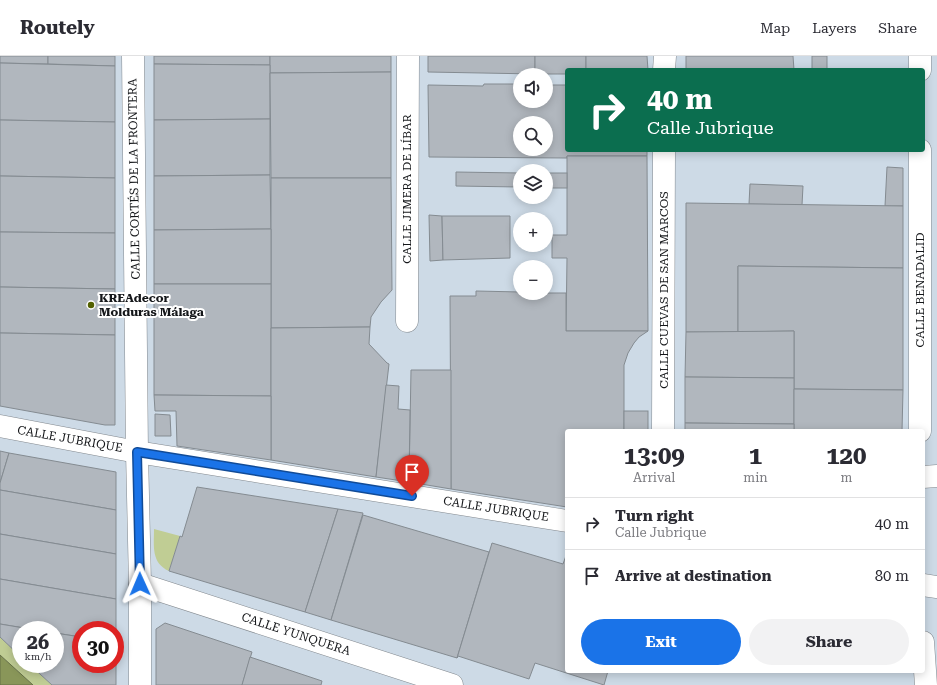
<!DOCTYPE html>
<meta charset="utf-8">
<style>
body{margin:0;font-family:"Roboto Serif",serif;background:#f2f2f3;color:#2b2b33;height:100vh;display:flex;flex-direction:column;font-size:15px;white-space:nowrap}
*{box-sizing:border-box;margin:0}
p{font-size:13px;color:#7c7c81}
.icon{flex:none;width:22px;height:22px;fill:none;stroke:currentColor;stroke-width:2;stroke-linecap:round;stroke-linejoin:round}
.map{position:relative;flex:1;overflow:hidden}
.side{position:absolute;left:565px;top:373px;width:360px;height:244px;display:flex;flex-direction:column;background:#fff;border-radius:4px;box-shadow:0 2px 10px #0003}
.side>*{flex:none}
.banner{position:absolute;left:565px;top:12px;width:360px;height:84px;border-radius:4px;box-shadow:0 2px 10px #0003;background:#0b6e4f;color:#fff;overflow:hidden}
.buttons{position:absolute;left:513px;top:12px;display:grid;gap:8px}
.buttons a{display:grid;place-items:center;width:40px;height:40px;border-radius:50%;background:#fff;box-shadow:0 2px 10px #0003;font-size:20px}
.speed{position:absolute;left:12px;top:565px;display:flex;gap:8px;font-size:20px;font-weight:700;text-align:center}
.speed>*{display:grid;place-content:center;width:52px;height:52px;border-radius:50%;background:#fff;box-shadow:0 2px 10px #0003;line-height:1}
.speed small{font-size:10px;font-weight:400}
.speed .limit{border:6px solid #d22;background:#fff;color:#111}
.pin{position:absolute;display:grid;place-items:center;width:34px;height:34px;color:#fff;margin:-41px -17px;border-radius:50% 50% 50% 0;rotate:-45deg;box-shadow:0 0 4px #0007}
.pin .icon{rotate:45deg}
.me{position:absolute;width:44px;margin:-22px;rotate:359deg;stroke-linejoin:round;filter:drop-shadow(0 0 3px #0008)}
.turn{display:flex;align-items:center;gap:14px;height:84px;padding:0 16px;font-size:18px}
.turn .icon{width:52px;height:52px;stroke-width:2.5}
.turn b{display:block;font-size:28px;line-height:34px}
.eta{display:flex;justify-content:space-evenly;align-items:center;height:68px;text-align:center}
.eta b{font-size:24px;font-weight:700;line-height:28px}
.cta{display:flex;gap:8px;margin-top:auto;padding:8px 16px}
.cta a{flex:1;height:46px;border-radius:24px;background:#1a73e8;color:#fff;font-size:16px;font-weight:700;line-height:46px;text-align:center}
.cta a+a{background:#f2f2f3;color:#2b2b33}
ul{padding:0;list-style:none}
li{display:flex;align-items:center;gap:12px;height:52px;padding:0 16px;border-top:1px solid #e1e1e2}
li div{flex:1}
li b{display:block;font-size:15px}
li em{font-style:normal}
header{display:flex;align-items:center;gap:24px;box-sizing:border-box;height:56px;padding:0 20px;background:#fff;border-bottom:1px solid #e1e1e2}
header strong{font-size:19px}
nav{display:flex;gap:22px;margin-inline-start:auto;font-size:14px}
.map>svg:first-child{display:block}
.built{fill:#cddae6;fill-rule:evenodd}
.green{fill:#c0cd94}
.water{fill:#899659;stroke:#667046}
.building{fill:#b1b7be;stroke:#848b91;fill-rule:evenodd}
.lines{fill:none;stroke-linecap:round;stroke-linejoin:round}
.minor-casing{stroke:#82888e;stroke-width:23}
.minor{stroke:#fff;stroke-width:22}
.route-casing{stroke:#114b97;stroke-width:10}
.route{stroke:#1a73e8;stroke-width:7}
.poi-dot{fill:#536101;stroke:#fff;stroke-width:1.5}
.labels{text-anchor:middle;stroke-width:4;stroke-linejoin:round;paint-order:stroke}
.street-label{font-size:12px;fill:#141619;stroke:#fff}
.poi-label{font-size:12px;font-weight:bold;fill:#141619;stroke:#fff;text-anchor:start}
</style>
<header>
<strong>Routely</strong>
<nav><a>Map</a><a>Layers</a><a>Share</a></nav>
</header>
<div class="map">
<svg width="937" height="629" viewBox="0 0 937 629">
<rect width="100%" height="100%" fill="#dfe6ed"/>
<path class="built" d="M0,0H937V629H52L29,608H55V574H21V601L0,581ZM567,14H923V94H567ZM520,19H546V45H520ZM520,67H546V93H520ZM520,115H546V141H520ZM520,163H546V189H520ZM520,211H546V237H520ZM567,375H923V615H567ZM81,574H115V608H81Z"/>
<g class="green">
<path d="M154,473L180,480L169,515C151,507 154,490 154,473Z"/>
<polygon points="0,581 21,601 21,608 29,608 52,629 33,629 0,599"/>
</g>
<polygon class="water" points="0,599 33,629 0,629"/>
<g class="building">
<polygon points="0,0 48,0 48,8 0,7"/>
<polygon points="48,0 115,0 115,10 48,8"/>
<polygon points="154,0 270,0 270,9 154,8"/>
<polygon points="270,0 391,0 391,16 270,17"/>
<polygon points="428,0 535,0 535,18 428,16"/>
<polygon points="535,0 586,0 586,14 567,14 567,18 535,18"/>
<polygon points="586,0 647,0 648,14 586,14"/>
<polygon points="686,0 793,0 794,14 686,14"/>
<rect x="812" y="0" width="15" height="14"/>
<polygon points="0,7 115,10 115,66 0,64"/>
<polygon points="154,8 270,9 270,63 154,64"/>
<polygon points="391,16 391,122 271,122 270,17"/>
<path d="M567,18V94H647V100H567V102L429,101L428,29L483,30L484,28H520V45H546V29H567ZM520,67H546V93H520Z"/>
<polygon points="270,63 270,119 154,120 154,64"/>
<polygon points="0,64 115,66 115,122 0,120"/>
<polygon points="567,100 647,100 648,275 566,275 567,202 552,202 552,179 567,179"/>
<polygon points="887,111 903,112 903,150 885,150"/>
<polygon points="456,116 520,117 520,131 456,130"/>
<rect x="546" y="117" width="21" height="15"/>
<polygon points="270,119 271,173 154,174 154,120"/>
<polygon points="0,120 115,122 115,177 0,176"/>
<polygon points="271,122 391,122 392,234 381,246 371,261 370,271 271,272"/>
<polygon points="750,128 803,130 802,149 749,148"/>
<polygon points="686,147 903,150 903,212 738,210 738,276 686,276"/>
<polygon points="429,159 442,160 443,204 430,205"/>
<polygon points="442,160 510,160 510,202 443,204"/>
<polygon points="271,173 271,228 154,228 154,174"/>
<polygon points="0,176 115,177 115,233 0,231"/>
<polygon points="738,210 903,212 903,334 794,333 794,275 738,276"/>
<polygon points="154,228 271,228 271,340 154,339"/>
<polygon points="0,231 115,233 115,279 0,277"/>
<polygon points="476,235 520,236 520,237 566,237 566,275 648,275 639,281 634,287 628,297 624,309 624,375 567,375 567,451 451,433 450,240 476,240"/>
<polygon points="370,271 369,288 387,307 389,308 376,421 271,404 271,272"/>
<polygon points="794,275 794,322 685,321 686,276"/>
<polygon points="0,277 115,279 115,369 105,369 0,350"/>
<polygon points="411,314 451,314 451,433 409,426"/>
<polygon points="685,321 794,322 794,368 685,367"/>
<polygon points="386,329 399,330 398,353 410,354 409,426 376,421"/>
<polygon points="794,333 903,334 902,375 794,375"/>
<polygon points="154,339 271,340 271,404 177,390 176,355 155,355"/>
<rect x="624" y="355" width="24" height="20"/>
<polygon points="155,358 170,359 171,380 155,380"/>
<polygon points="685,367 794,368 794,375 685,375"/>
<polygon points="0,395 9,397 0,427"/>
<polygon points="9,397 116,416 116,454 0,434 0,427"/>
<polygon points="197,431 338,453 305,556 169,515 180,480 182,481"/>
<polygon points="0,434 116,454 116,498 0,478"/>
<polygon points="338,453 363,457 331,564 305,556"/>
<polygon points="363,459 489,496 457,602 331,564"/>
<polygon points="0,478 116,498 116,543 0,523"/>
<polygon points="492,487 563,508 567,497 567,615 608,615 604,629 535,607 529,623 458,600 457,602"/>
<polygon points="0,523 116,543 116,587 115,587 115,574 81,574 81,581 55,577 55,574 36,574 0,568"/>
<polygon points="165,567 252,596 242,629 156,629 156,573"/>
<polygon points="0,568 36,574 21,574 21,601 0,581"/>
<polygon points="55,577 81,581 81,608 115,608 115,587 116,587 116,629 52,629 29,608 55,608"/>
<polygon points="250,601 322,625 321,629 242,629"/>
</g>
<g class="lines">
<defs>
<g id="minor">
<polyline points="133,0 137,396 140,528 140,629"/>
<polyline points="920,0 920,14"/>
<polyline points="664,14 665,0"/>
<polyline points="920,94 920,375"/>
<polyline points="407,265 408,0"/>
<polyline points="0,370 137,396 567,465"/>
<polyline points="663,375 664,94"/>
<polyline points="923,421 937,420"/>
<polyline points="140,528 452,629"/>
<polyline points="923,529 937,531"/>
<polyline points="923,586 926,629"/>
</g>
</defs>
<use href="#minor" class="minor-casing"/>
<use href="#minor" class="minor"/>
</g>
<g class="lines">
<defs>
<polyline id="route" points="140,528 137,396 412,440"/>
</defs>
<use href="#route" class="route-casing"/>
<use href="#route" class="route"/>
</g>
<circle class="poi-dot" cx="91" cy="249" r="4"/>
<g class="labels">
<g class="street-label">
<text transform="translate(134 123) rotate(-91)" y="4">CALLE CORTÉS DE LA FRONTERA</text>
<text transform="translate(407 133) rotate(-90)" y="4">CALLE JIMERA DE LÍBAR</text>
<text transform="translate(664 234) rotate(-90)" y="4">CALLE CUEVAS DE SAN MARCOS</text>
<text transform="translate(920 234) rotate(-90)" y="4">CALLE BENADALID</text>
<text transform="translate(70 383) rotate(10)" y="4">CALLE JUBRIQUE</text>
<text transform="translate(496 453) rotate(9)" y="4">CALLE JUBRIQUE</text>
<text transform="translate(296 578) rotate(18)" y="4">CALLE YUNQUERA</text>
</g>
<g class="poi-label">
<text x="99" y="246">KREAdecor<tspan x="99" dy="14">Molduras Málaga</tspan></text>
</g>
</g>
</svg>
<div class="buttons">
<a><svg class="icon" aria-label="sound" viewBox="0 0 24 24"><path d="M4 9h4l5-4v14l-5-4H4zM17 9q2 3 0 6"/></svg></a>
<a><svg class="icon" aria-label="search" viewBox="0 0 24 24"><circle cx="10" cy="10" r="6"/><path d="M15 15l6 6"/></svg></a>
<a><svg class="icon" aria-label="layers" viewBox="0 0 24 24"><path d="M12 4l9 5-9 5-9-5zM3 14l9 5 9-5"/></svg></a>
<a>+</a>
<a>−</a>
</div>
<div class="speed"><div>26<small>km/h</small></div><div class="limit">30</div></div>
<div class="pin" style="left:412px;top:440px;background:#d93025"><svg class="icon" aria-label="arrive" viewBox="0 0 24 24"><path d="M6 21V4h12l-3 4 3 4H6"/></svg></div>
<svg class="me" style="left:140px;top:528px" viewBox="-20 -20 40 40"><path d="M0-17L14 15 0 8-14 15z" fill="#1a73e8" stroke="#fff" stroke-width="4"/></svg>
<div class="banner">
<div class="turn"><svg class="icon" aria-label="right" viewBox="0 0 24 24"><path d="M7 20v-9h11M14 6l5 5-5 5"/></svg><div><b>40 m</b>Calle Jubrique</div></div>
</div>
<section class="side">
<div class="eta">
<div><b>13:09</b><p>Arrival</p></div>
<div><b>1</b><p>min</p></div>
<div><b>120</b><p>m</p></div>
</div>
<ul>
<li><svg class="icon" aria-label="right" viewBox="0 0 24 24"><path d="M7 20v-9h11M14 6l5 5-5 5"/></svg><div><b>Turn right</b><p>Calle Jubrique</p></div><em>40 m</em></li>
<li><svg class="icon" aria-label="arrive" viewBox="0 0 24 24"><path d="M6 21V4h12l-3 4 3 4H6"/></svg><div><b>Arrive at destination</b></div><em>80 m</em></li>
</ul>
<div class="cta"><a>Exit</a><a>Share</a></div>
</section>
</div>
